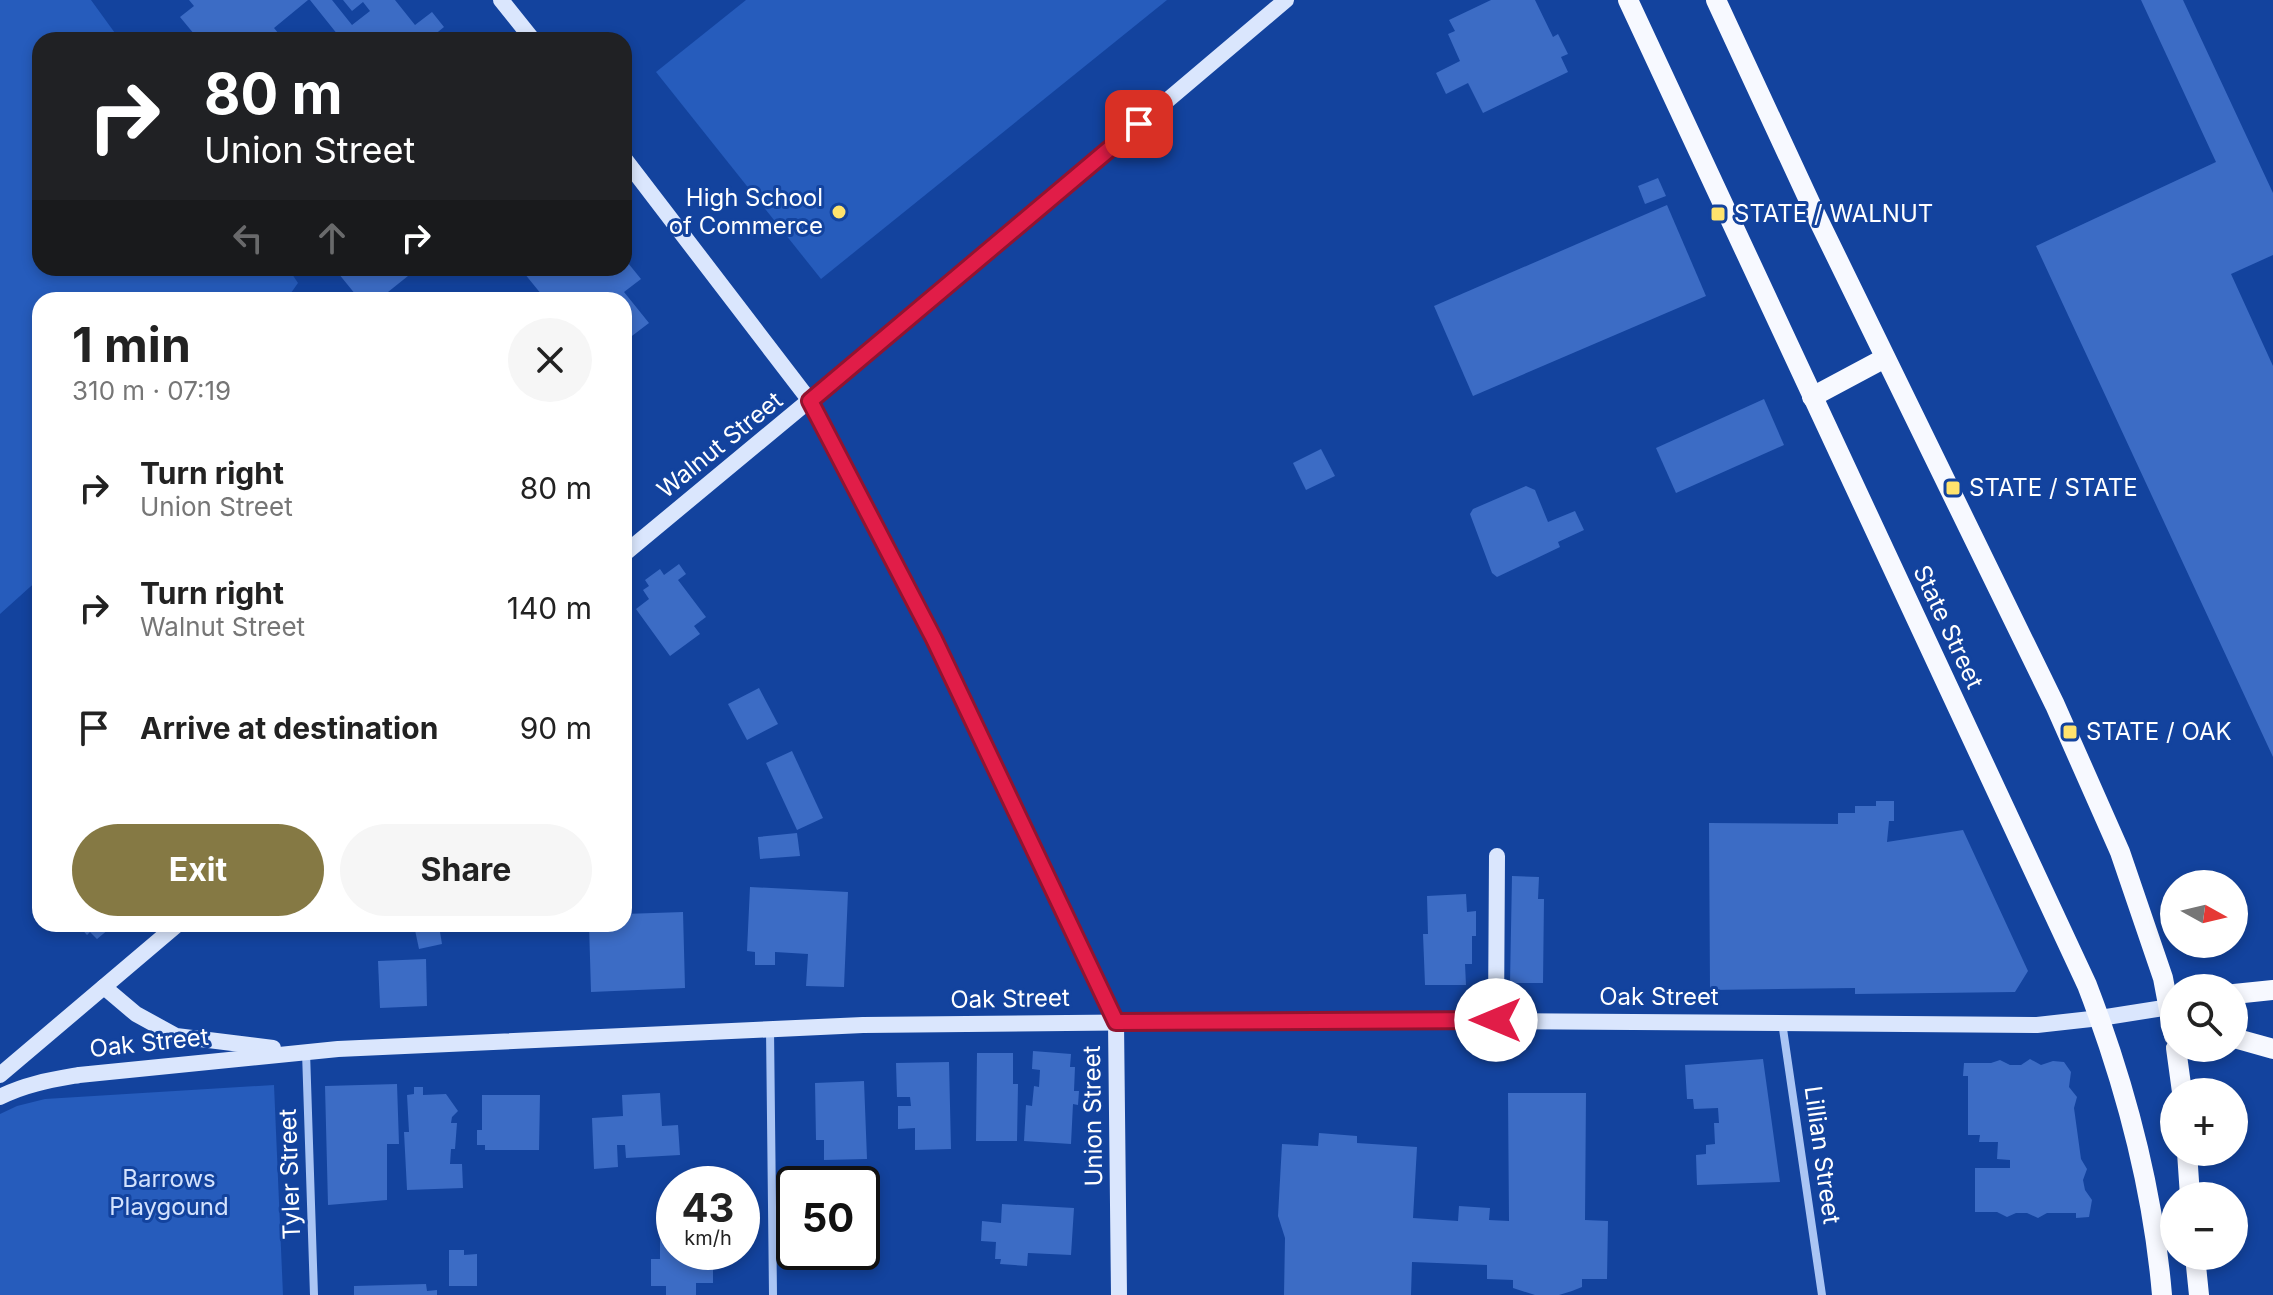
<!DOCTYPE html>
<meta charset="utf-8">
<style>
body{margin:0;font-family:Inter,sans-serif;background:#f6f6f6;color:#222;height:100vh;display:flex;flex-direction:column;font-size:30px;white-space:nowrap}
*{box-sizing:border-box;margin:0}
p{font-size:26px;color:#767676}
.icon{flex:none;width:44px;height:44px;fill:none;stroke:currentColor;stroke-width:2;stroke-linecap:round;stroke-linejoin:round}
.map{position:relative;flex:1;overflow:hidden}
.drawer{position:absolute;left:32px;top:292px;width:600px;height:640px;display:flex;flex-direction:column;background:#fff;border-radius:24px;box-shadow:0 4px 12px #0003}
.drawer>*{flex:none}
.top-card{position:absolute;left:32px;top:32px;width:600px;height:244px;border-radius:24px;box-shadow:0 4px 12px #0003;background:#202124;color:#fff;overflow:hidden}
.needle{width:52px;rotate:98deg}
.tools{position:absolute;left:2160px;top:870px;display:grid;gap:16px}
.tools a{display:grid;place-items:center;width:88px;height:88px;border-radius:50%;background:#fff;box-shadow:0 4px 12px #0003;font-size:40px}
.speed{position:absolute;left:656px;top:1166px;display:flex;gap:16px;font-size:40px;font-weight:700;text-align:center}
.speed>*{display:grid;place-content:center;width:104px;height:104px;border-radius:50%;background:#fff;box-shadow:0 4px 12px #0003;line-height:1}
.speed small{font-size:20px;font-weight:400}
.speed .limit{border:4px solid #111;border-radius:12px;background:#fff;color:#111}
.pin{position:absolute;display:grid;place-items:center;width:68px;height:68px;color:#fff;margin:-34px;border-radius:16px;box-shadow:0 4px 12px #0006}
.me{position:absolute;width:88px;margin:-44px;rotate:270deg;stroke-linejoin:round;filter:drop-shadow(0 0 6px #0008)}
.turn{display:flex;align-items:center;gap:28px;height:168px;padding:0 40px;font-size:36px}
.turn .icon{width:104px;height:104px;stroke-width:2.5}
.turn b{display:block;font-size:56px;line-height:68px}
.lanes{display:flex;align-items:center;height:76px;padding:0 40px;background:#0003;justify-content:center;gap:40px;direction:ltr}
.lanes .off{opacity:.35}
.round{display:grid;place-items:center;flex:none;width:84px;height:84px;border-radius:42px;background:#f6f6f6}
.summary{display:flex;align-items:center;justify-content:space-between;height:136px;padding:0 40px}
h1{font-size:48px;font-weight:700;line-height:60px}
.action{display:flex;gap:16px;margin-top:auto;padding:16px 40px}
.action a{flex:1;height:92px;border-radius:48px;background:#857944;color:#fff;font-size:32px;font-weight:700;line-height:92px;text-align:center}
.action a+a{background:#f6f6f6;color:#222}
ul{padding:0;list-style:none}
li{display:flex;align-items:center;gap:24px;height:120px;padding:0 40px}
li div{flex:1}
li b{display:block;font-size:30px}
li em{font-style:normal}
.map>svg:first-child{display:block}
.green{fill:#265cbc}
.building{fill:#3c6cc5}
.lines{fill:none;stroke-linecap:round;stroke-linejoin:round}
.street{stroke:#aac5f4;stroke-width:8}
.secondary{stroke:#dae6fd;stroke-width:16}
.primary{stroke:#f7f9ff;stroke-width:20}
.route-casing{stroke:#92132f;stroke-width:20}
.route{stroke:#e11d48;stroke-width:14}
.poi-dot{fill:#ffe36d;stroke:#13439e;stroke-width:3}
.labels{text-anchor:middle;stroke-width:6;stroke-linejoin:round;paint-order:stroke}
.poi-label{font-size:24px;fill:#fff;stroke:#13439e;text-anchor:start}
.street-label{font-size:24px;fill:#fff;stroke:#13439e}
.park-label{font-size:24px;fill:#d3e2fd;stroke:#13439e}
</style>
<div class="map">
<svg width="2273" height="1295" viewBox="0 0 2273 1295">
<rect width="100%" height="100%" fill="#13439e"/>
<g class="green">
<polygon points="0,0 91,0 120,40 40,40 40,268 288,268 298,283 286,300 40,300 40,578 0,614"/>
<polygon points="746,0 1167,0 821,279 656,72"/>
<polygon points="274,1085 283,1295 0,1295 0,1114 17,1106 45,1099"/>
</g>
<g class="building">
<polygon points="189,0 308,0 274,28 284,40 199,40 180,17 194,6"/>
<polygon points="310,0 332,0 352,25 370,11 363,2 352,11 343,0 395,0 415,25 432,12 444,27 428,40 342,40"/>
<polygon points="1491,0 1535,0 1553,37 1558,34 1568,54 1561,57 1568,72 1483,113 1468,83 1446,94 1436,73 1460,61 1448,34 1455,31 1449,20"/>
<polygon points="2141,0 2183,0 2273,193 2273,255 2231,274 2273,366 2273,757 2036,246 2216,162"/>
<polygon points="1658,178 1666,196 1645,204 1638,186"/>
<polygon points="1667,205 1706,296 1473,396 1434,306"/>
<polygon points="628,263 641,279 624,292 649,323 624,342 624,300 546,300 520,268 607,268 613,275"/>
<polygon points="334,268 418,268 378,300 360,300"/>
<polygon points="1764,399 1784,445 1676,493 1656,448"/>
<polygon points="1321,449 1335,476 1306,490 1293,463"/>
<polygon points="1526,486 1535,490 1548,522 1575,511 1584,530 1558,542 1560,547 1497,577 1492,573 1470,514 1473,509"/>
<polygon points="679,564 686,574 678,580 706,617 694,626 700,634 670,656 636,609 649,599 643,590 649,586 645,580 660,569 664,575"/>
<polygon points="759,688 778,724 747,740 728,704"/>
<polygon points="792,751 823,818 797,830 766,763"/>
<polygon points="1876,801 1894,801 1894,821 1889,821 1887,842 1963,830 2028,971 2015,992 1855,994 1855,988 1710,990 1709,823 1838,824 1838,813 1855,813 1855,806 1876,806"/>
<polygon points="797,833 800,856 760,859 758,837"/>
<polygon points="1512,876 1539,877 1538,899 1544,899 1543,983 1510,983"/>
<polygon points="750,887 848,892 844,987 806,986 808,954 775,952 775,965 755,965 755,952 747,951"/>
<polygon points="1466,894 1467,912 1476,911 1476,936 1472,936 1472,964 1465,964 1466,985 1425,985 1423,934 1428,934 1427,896"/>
<polygon points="683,912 685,988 591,992 589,924 624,924 624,914"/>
<polygon points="77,924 115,924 97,939 90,932 87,935"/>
<polygon points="439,926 442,944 419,949 415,930"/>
<polygon points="426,959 427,1006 380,1008 378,961"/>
<polygon points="1033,1051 1071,1054 1070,1067 1075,1067 1074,1091 1079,1091 1078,1105 1073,1104 1071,1144 1024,1141 1026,1105 1032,1106 1034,1086 1039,1087 1040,1070 1032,1069"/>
<polygon points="977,1053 1013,1053 1013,1084 1018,1084 1017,1141 976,1141"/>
<polygon points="1763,1059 1780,1182 1697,1185 1696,1155 1706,1154 1706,1145 1715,1144 1714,1123 1719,1123 1718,1108 1694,1109 1693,1099 1687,1099 1685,1065"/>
<polygon points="2030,1059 2041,1065 2053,1061 2064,1062 2071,1072 2069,1087 2077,1097 2074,1108 2081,1159 2087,1169 2083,1180 2085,1190 2092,1200 2089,1217 2076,1218 2076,1213 2047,1213 2038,1218 2027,1213 2016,1213 2007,1217 1997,1212 1975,1212 1975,1168 2010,1168 2010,1160 1997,1159 1998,1142 1979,1142 1980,1135 1968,1135 1968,1076 1963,1076 1964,1063 1991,1063 2000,1060 2010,1065 2021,1065"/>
<polygon points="949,1062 951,1149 915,1150 915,1128 898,1129 898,1106 911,1106 910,1097 897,1097 896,1063"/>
<polygon points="864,1081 867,1159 824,1160 824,1140 816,1140 815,1083"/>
<polygon points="397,1084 399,1144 387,1144 387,1200 328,1205 325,1086"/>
<polygon points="414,1087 423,1087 423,1095 446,1094 458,1111 452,1117 451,1123 457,1123 455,1149 451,1149 450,1164 462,1164 463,1188 407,1190 404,1132 409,1132 407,1095 414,1094"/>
<polygon points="660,1093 662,1126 678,1125 680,1155 626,1158 625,1145 617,1145 618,1167 594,1169 592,1118 623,1116 622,1095"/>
<polygon points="1508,1093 1586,1093 1585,1220 1608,1221 1607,1279 1582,1279 1582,1287 1572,1291 1559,1295 1535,1295 1513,1288 1513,1280 1487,1279 1487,1265 1412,1262 1411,1295 1284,1295 1285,1238 1278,1216 1282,1144 1318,1146 1319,1133 1357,1136 1357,1143 1417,1147 1413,1218 1458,1221 1459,1206 1490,1208 1489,1220 1509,1221"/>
<polygon points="482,1095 540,1095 539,1150 485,1150 485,1145 477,1145 477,1130 482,1130"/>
<polygon points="1002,1204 1074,1208 1071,1255 1028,1253 1027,1266 1000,1264 1001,1259 995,1259 996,1242 981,1241 982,1221 1001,1223"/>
<polygon points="660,1240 674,1240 674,1252 724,1252 724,1265 713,1265 713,1283 696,1283 696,1295 666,1295 666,1286 651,1286 651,1259 660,1259"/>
<polygon points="449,1250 464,1250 464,1255 477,1254 477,1286 449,1286"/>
<polygon points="801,1252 861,1252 861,1266 801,1267"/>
<polygon points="426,1284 427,1291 437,1290 437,1295 354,1295 354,1286"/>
</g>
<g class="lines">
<g class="street">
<polyline points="1782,1022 1822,1295"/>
<polyline points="770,1029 773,1295"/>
<polyline points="306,1052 314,1295"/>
</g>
<g class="secondary">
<polyline points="501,0 533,40"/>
<polyline points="624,158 810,401 934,639 1116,1022 1119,1295"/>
<polyline points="624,554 999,243 1286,0"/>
<polyline points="104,987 136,1014 176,1036 273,1048"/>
<polyline points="1496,1020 1497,856"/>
<polyline points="0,1075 178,924"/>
<path d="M0,1097C25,1084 51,1080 79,1075L338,1049L863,1025L1369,1020L2037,1025L2100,1018L2170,1007"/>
</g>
<g class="primary">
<path d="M1628,0L2087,985C2125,1084 2153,1189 2162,1295"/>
<polyline points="1716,0 1813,209 2055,705 2120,852 2163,978 2174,1036"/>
<polyline points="1812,397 1885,358"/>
<polyline points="2234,994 2273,990"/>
<polyline points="2234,1038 2273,1049"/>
<polyline points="2176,1048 2182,1092"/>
<polyline points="2187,1152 2190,1196"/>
<polyline points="2195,1256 2199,1295"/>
</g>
</g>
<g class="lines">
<defs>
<polyline id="route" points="1139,124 810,401 934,639 1116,1022 1496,1020"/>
</defs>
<use href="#route" class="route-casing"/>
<use href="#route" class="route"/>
</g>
<g class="poi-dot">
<circle cx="839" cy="212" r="8"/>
<rect x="1710" y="206" width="16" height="16" rx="4"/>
<rect x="1945" y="480" width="16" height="16" rx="4"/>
<rect x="2062" y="724" width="16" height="16" rx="4"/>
</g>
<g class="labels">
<g class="poi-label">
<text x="823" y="206" text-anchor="end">High School<tspan x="823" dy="28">of Commerce</tspan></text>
<text x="1734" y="222">STATE / WALNUT</text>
<text x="1969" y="496">STATE / STATE</text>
<text x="2086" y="740">STATE / OAK</text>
</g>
<g class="street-label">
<text transform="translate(720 445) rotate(-39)" y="8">Walnut Street</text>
<text transform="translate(1948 627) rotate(65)" y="8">State Street</text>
<text x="1659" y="1005">Oak Street</text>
<text transform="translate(1010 999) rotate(-1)" y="8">Oak Street</text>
<text transform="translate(149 1043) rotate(-6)" y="8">Oak Street</text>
<text transform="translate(1093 1116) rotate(-91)" y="8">Union Street</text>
<text transform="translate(1822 1155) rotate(82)" y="8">Lillian Street</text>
<text transform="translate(290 1174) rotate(-92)" y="8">Tyler Street</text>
</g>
<g class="park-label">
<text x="169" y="1187">Barrows<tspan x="169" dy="28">Playgound</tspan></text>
</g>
</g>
</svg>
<div class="tools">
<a><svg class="needle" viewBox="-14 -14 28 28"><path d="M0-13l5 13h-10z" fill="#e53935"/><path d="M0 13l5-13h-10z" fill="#767676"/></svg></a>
<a><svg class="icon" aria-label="search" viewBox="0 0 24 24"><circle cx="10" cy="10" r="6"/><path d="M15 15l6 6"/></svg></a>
<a>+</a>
<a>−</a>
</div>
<div class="speed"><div>43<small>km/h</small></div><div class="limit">50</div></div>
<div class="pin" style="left:1139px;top:124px;background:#d93025"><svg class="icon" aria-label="arrive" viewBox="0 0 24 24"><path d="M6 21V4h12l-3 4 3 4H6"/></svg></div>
<svg class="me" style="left:1496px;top:1020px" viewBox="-20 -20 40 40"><circle r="19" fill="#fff"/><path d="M0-13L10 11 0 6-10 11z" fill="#e11d48"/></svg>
<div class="top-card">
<div class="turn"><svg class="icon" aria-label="right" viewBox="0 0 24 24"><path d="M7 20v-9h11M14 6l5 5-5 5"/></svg><div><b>80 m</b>Union Street</div></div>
<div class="lanes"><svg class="icon off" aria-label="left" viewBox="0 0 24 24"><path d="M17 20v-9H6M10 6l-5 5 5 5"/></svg><svg class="icon off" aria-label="ahead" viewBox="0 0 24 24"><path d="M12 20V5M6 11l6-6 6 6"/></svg><svg class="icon" aria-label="right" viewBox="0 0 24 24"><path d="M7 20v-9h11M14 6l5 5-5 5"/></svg></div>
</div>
<section class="drawer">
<div class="summary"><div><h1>1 min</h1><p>310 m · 07:19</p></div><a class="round"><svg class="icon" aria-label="close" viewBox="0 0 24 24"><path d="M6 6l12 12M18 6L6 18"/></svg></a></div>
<ul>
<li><svg class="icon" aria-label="right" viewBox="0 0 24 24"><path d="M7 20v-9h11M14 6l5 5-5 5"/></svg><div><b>Turn right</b><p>Union Street</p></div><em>80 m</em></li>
<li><svg class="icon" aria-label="right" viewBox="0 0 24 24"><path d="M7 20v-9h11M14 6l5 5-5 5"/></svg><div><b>Turn right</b><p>Walnut Street</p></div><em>140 m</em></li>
<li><svg class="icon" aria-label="arrive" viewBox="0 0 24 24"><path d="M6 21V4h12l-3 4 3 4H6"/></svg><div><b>Arrive at destination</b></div><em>90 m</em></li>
</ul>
<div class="action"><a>Exit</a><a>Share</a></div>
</section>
</div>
